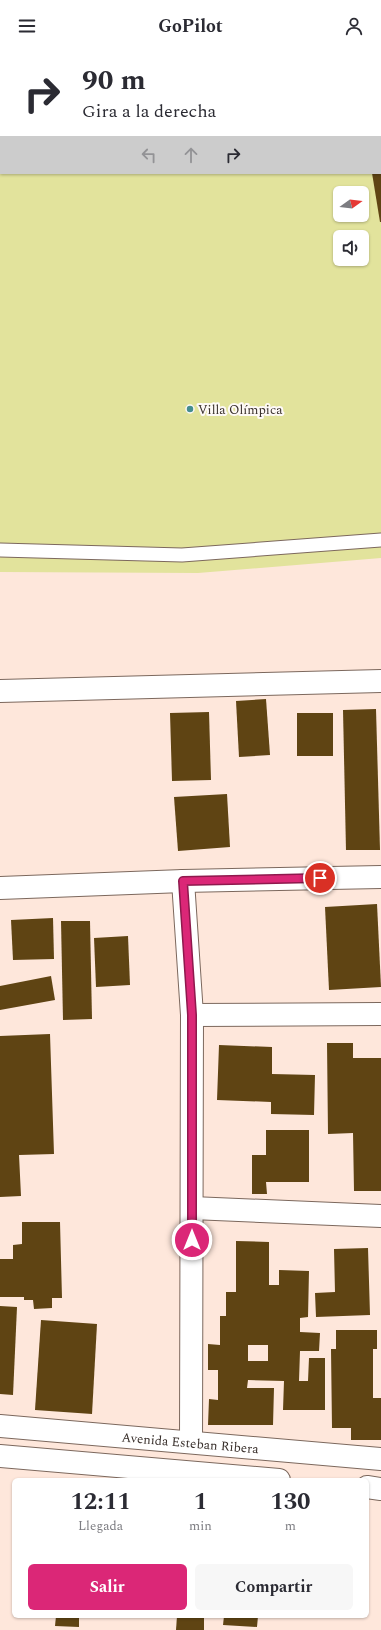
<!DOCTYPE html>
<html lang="es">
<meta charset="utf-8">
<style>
body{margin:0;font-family:Spectral,serif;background:#f7f7f7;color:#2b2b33;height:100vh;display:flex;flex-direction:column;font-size:15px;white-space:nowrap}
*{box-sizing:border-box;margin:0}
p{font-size:13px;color:#7c7c81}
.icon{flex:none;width:22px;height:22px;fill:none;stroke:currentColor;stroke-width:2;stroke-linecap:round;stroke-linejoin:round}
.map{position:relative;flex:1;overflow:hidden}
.side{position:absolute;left:12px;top:1426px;width:357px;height:140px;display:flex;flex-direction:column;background:#fff;border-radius:6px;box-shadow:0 1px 3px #0004}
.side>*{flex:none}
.guide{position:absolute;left:0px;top:0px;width:381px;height:122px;box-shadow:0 1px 3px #0004;background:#fff;color:#2b2b33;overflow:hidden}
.needle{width:26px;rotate:75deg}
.controls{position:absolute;left:333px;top:134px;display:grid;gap:8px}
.controls a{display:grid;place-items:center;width:36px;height:36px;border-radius:6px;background:#fff;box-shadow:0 1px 3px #0004;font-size:20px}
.pin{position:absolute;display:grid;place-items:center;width:34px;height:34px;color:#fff;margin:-17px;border:2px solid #fff;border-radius:50%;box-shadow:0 1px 4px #0007}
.me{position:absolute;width:44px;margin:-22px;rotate:0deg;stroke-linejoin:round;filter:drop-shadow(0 0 3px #0008)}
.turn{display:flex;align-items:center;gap:14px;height:84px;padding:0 16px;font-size:18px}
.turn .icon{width:52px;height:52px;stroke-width:2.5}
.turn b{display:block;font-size:28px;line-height:34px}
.lanes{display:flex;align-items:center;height:38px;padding:0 16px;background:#0003;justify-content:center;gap:20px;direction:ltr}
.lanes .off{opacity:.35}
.eta{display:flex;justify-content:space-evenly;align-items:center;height:68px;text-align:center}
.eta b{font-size:24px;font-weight:700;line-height:28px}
.action{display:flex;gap:8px;margin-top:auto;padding:8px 16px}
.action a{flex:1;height:46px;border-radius:6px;background:#db2777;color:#fff;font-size:16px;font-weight:700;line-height:46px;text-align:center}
.action a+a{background:#f7f7f7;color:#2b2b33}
header{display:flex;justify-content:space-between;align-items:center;height:52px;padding:0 16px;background:#fff;font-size:18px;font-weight:700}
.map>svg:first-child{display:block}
.green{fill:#e2e39c;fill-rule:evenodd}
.building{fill:#5f4413;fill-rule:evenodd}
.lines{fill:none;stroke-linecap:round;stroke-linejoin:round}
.service-casing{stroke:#7c685d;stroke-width:15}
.minor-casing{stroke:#7c685d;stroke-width:24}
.secondary-casing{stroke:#7c685d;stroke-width:24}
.service{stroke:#fff;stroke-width:13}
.minor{stroke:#fff;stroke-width:22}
.secondary{stroke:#fff;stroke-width:22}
.route-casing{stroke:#8e194d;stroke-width:10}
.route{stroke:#db2777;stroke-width:7}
.poi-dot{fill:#458d8f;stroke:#fdf9f6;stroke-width:1.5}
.labels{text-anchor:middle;stroke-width:4;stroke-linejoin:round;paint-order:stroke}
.poi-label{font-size:13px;fill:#39302c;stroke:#fdf9f6;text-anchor:start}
.street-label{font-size:13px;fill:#39302c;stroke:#fdf9f6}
</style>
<header><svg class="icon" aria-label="menu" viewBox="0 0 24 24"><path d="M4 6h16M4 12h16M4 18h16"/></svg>GoPilot<svg class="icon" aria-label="person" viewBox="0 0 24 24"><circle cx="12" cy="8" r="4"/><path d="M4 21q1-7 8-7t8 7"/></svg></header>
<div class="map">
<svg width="381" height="1578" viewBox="0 0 381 1578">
<rect width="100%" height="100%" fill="#fee7db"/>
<path class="green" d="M0,0H381V506L198,521L0,520ZM1,1H380V121H1ZM340,141H362V163H340ZM340,185H362V207H340Z"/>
<g class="building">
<polygon points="372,121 381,121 381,170 380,170"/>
<polygon points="266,647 270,703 239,705 236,649"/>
<polygon points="376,657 380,798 346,798 343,658"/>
<polygon points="209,660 211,728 172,729 170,661"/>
<rect x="297" y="661" width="36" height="43"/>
<polygon points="227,742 230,795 178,799 174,745"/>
<polygon points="377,852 381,935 329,938 325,855"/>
<polygon points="53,866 54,907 13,908 11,868"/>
<polygon points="61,869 90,869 92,967 63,968"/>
<polygon points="128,884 130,933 96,935 94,886"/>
<polygon points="51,924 55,948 0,958 0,934"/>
<polygon points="50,982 54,1102 19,1103 21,1144 0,1145 0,984"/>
<polygon points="327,991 353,991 353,1006 381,1006 381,1139 354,1139 353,1081 328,1082"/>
<polygon points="219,993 272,995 272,1022 315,1023 314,1063 271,1062 271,1050 217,1048"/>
<polygon points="266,1078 309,1078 309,1130 266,1130 267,1142 252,1142 252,1103 266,1103"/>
<polygon points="22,1170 60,1170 62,1246 52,1246 52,1256 34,1257 33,1248 24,1248 24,1245 0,1245 0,1207 13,1207 13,1193 22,1192"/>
<path d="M236,1189L269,1190V1233H279V1218L309,1219L308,1265L300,1266V1280L320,1281L319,1299H300L299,1329H308L309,1306H325V1358H283L284,1329L248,1328L247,1336H274L273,1373H208L209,1347L218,1348V1318H208V1292L220,1293V1264H226V1240H236ZM248,1293H268V1309H248Z"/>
<polygon points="368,1196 370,1263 316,1265 315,1241 335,1240 334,1197"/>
<polygon points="0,1254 17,1255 13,1343 0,1342"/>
<polygon points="41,1268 97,1272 92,1362 35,1358"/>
<polygon points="336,1278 377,1278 377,1297 373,1297 373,1346 381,1346 381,1388 351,1388 351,1376 332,1376 331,1297 336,1297"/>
<polygon points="56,1564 79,1564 79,1575 55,1574"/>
<polygon points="177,1564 204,1564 204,1578 176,1578"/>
<polygon points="224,1564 258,1564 257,1575 223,1573"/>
</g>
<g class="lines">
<defs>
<polyline id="service" points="0,498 182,503 381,488"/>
<g id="minor">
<polyline points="0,639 381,629"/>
<polyline points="183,829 192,963 191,1390"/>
<polyline points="0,836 183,829 381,825"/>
<polyline points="192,963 381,962"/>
<polyline points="192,1156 381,1164"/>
</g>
<g id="secondary">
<path id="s1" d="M0,1374L381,1407"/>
<polyline points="0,1404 279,1428"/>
<polyline points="367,1435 381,1437"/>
</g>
</defs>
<use href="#service" class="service-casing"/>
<use href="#minor" class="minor-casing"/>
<use href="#secondary" class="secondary-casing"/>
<use href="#service" class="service"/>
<use href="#minor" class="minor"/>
<use href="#secondary" class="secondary"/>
</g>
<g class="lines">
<defs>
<polyline id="route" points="192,1188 192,963 183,829 320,826"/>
</defs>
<use href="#route" class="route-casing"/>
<use href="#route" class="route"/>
</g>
<circle class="poi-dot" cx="190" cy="357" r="4"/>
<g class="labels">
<g class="poi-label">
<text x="198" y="362">Villa Olímpica</text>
</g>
<g class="street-label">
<text dy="5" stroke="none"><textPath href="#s1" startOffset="191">Avenida Esteban Ribera</textPath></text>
</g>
</g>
</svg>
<div class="controls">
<a><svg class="needle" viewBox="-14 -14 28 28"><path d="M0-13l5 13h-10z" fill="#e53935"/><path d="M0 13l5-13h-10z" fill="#7c7c81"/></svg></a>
<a><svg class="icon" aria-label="sound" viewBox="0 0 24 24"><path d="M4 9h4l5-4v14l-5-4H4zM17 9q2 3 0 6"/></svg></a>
</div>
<div class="pin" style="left:320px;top:826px;background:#d93025"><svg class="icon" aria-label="arrive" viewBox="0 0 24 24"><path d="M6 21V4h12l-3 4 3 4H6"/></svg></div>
<svg class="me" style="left:192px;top:1188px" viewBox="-20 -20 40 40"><circle r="17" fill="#db2777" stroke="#fff" stroke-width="3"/><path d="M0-11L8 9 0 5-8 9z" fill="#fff"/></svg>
<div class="guide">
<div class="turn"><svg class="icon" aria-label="right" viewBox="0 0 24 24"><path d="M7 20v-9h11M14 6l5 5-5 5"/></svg><div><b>90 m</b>Gira a la derecha</div></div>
<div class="lanes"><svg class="icon off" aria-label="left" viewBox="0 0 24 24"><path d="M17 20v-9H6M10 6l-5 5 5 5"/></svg><svg class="icon off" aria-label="ahead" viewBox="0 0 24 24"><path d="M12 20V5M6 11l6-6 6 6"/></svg><svg class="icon" aria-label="right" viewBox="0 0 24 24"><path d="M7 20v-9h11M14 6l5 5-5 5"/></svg></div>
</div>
<section class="side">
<div class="eta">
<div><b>12:11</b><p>Llegada</p></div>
<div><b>1</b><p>min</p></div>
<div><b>130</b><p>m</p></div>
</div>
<div class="action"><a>Salir</a><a>Compartir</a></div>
</section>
</div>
